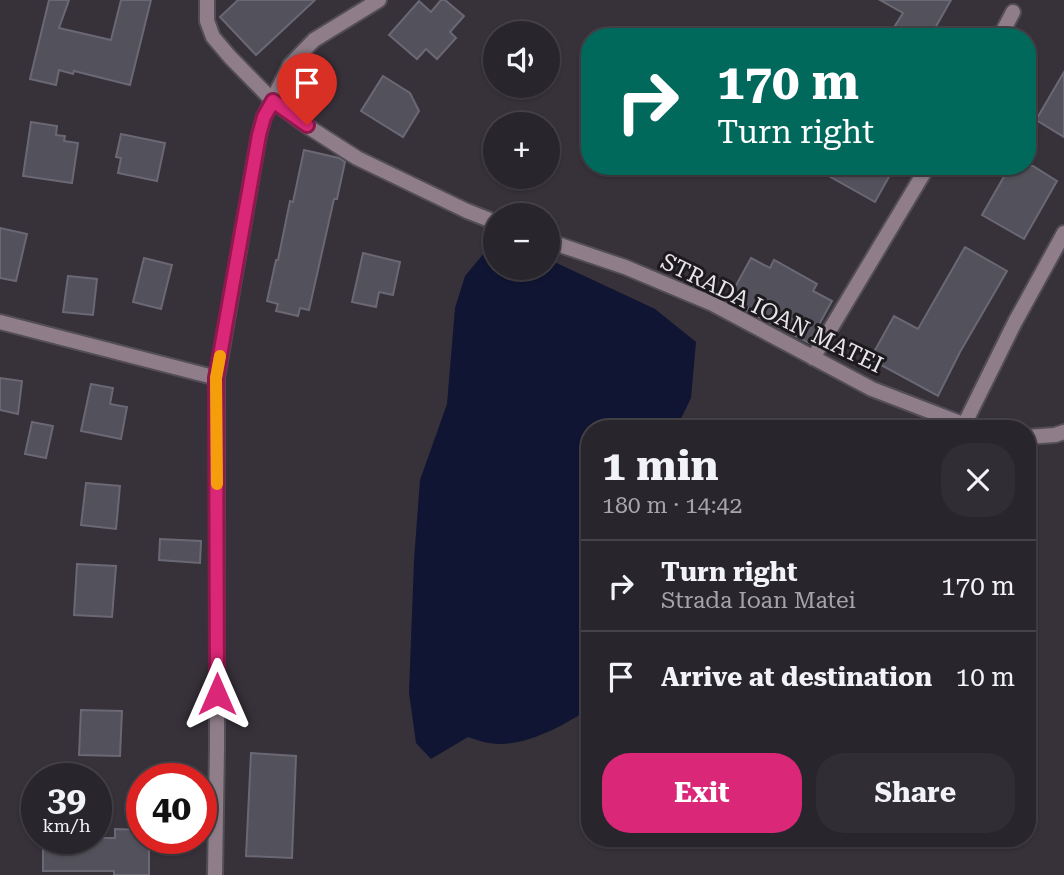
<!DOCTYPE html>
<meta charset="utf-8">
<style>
body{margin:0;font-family:"Roboto Serif",serif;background:#312d34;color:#f1f3f6;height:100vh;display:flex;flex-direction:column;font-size:26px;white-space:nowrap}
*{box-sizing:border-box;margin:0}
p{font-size:23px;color:#a5a5a9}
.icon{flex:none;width:38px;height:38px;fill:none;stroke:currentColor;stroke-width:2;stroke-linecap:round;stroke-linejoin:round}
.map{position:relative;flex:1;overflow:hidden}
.side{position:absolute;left:581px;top:420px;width:455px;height:427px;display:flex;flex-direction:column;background:#29252c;border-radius:28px;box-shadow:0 2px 5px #0004,0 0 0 2px #454248}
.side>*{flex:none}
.hud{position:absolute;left:581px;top:28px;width:455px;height:147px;border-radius:28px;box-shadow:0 2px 5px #0004,0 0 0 2px #454248;background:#00695c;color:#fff;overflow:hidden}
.tools{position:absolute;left:483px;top:21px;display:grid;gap:14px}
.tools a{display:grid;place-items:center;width:77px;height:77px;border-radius:50%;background:#29252c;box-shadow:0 2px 5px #0004,0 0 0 2px #454248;font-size:35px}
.speed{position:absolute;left:21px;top:763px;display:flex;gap:14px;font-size:35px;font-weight:700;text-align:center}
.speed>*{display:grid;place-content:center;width:91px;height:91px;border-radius:50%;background:#29252c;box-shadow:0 2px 5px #0004,0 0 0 2px #454248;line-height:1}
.speed small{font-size:18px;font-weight:400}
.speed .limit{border:10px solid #d22;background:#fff;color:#111}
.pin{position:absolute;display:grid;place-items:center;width:60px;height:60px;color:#fff;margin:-72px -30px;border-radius:50% 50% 50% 0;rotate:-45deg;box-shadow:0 0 7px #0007}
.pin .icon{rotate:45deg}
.me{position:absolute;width:77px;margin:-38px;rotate:0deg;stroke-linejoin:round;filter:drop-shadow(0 0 5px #0008)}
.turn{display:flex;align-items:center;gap:24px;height:147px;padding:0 21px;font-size:32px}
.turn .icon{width:91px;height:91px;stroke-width:2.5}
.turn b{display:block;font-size:49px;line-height:60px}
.round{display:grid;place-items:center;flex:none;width:74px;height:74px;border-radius:28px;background:#312d34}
.overview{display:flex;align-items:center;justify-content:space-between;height:119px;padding:0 21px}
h1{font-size:42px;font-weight:700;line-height:52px}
.cta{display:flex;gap:14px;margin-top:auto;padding:14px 21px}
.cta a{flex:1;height:80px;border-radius:28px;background:#db2777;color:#fff;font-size:28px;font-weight:700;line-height:80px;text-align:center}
.cta a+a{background:#312d34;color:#f1f3f6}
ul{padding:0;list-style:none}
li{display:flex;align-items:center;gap:21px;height:91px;padding:0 21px;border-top:2px solid #454248}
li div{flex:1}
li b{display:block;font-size:26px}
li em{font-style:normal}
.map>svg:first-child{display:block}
.water{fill:#101533}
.building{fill:#53515b;stroke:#6a6874;stroke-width:2}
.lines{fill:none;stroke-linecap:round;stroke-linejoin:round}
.minor-casing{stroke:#534e56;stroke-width:18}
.tertiary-casing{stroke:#534e56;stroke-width:18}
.minor{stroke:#8f7e89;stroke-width:14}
.tertiary{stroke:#8f7e89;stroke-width:14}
.route-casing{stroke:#8e194d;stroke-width:18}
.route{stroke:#db2777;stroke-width:12}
.slow{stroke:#f59e0b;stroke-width:12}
.labels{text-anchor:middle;stroke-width:6;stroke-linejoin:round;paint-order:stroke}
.street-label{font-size:23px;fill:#e8e4ea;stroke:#1d1a1e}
</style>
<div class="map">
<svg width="1064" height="875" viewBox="0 0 1064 875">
<rect width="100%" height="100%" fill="#37313a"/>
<path class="water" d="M485,252L495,253V268H548V259L655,309L696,342L691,398L676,429H590V708C564,726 521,749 489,743C482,742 475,739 468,737L431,759L416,743L409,693L414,560L420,480L447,404L455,308L465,276Z"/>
<g class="building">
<polygon points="49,0 69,0 59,28 111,40 121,0 151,0 130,85 74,71 73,74 59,70 56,85 30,79"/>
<polygon points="238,0 315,0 256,55 220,17"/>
<polygon points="441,0 445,0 464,16 450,32 456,38 437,59 426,49 417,59 389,35 419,1 431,12"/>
<polygon points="880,0 951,0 930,37 888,37 903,13"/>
<polygon points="1064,72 1064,137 1036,120"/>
<polygon points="383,76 410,93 419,111 403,137 361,111"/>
<polygon points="31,122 57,126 56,135 65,136 64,141 78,143 72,183 23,176"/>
<polygon points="121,134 165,143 157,181 118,173 121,158 116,157"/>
<polygon points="304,150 339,158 345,162 337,199 334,199 309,310 300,308 298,316 276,311 278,304 267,301 276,260 278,260 290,201 293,202"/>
<polygon points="811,166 895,166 875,202"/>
<polygon points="1010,166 1033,166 1057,181 1024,239 982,215"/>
<polygon points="0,228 27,234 16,281 0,278"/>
<polygon points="965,247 1007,271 960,352 938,396 870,359 894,316 918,329"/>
<polygon points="363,253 400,262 393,295 379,292 376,307 352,302"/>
<polygon points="144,258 172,265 161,309 133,302"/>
<polygon points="751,258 770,268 774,260 817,284 813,291 832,301 809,343 747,311 748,308 729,298"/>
<polygon points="68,276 97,279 93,315 63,312"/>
<polygon points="0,378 22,381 18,414 0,410"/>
<polygon points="91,384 113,388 110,404 127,407 121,439 81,431"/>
<polygon points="32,422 53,426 46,458 25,454"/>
<polygon points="86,483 120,486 116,529 81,525"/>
<polygon points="160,539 201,541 200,563 159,560"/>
<polygon points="77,564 116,566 112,617 74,615"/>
<polygon points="81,710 122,711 120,756 79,755"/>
<polygon points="251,753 296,756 292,858 246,856"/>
<polygon points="115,829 142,830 142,838 149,838 149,875 114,875 114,871 43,871 43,838 115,838"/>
</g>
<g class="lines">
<defs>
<g id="minor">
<polyline points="207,0 207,21 213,37 230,57 273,101 307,126 357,158 467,211 495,222"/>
<polyline points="1000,37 1013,12"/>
<polyline points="548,241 625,267 713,304 872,389 976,429"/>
<polyline points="0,322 217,378"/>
<polyline points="813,358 928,166"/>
<polyline points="964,425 1015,322 1064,233"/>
<polyline points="1027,437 1055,435 1064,432"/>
</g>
<polyline id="tertiary" points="215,875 217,747 217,378 259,135 264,117 290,65 314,40 379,0"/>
</defs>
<use href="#minor" class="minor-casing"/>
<use href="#tertiary" class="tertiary-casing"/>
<use href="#minor" class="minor"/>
<use href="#tertiary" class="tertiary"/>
</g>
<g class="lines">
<defs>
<polyline id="route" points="217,694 216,378 259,135 264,117 273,101 307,125"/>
</defs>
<use href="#route" class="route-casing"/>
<use href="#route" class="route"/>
<polyline class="slow" points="217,484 216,378 220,356"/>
</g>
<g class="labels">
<g class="street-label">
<text transform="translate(772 313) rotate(26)" y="8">STRADA IOAN MATEI</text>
</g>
</g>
</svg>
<div class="tools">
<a><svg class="icon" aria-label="sound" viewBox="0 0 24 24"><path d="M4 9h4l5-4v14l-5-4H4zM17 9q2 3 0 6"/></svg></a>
<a>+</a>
<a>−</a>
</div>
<div class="speed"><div>39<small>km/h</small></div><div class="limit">40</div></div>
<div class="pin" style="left:307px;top:125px;background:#d93025"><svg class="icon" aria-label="arrive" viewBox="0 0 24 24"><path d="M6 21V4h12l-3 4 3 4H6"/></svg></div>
<svg class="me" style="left:217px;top:694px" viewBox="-20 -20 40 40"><path d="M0-17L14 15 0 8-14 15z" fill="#db2777" stroke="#fff" stroke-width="4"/></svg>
<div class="hud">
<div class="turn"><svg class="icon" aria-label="right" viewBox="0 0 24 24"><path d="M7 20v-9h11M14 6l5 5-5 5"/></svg><div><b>170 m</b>Turn right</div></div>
</div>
<section class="side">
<div class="overview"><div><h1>1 min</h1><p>180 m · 14:42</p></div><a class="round"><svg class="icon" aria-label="close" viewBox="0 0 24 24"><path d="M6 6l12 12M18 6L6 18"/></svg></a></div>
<ul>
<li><svg class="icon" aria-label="right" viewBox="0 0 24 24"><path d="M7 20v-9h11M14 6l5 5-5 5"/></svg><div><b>Turn right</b><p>Strada Ioan Matei</p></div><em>170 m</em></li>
<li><svg class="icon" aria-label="arrive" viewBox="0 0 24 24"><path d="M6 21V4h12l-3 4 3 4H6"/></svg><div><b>Arrive at destination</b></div><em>10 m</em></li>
</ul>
<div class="cta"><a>Exit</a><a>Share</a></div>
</section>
</div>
